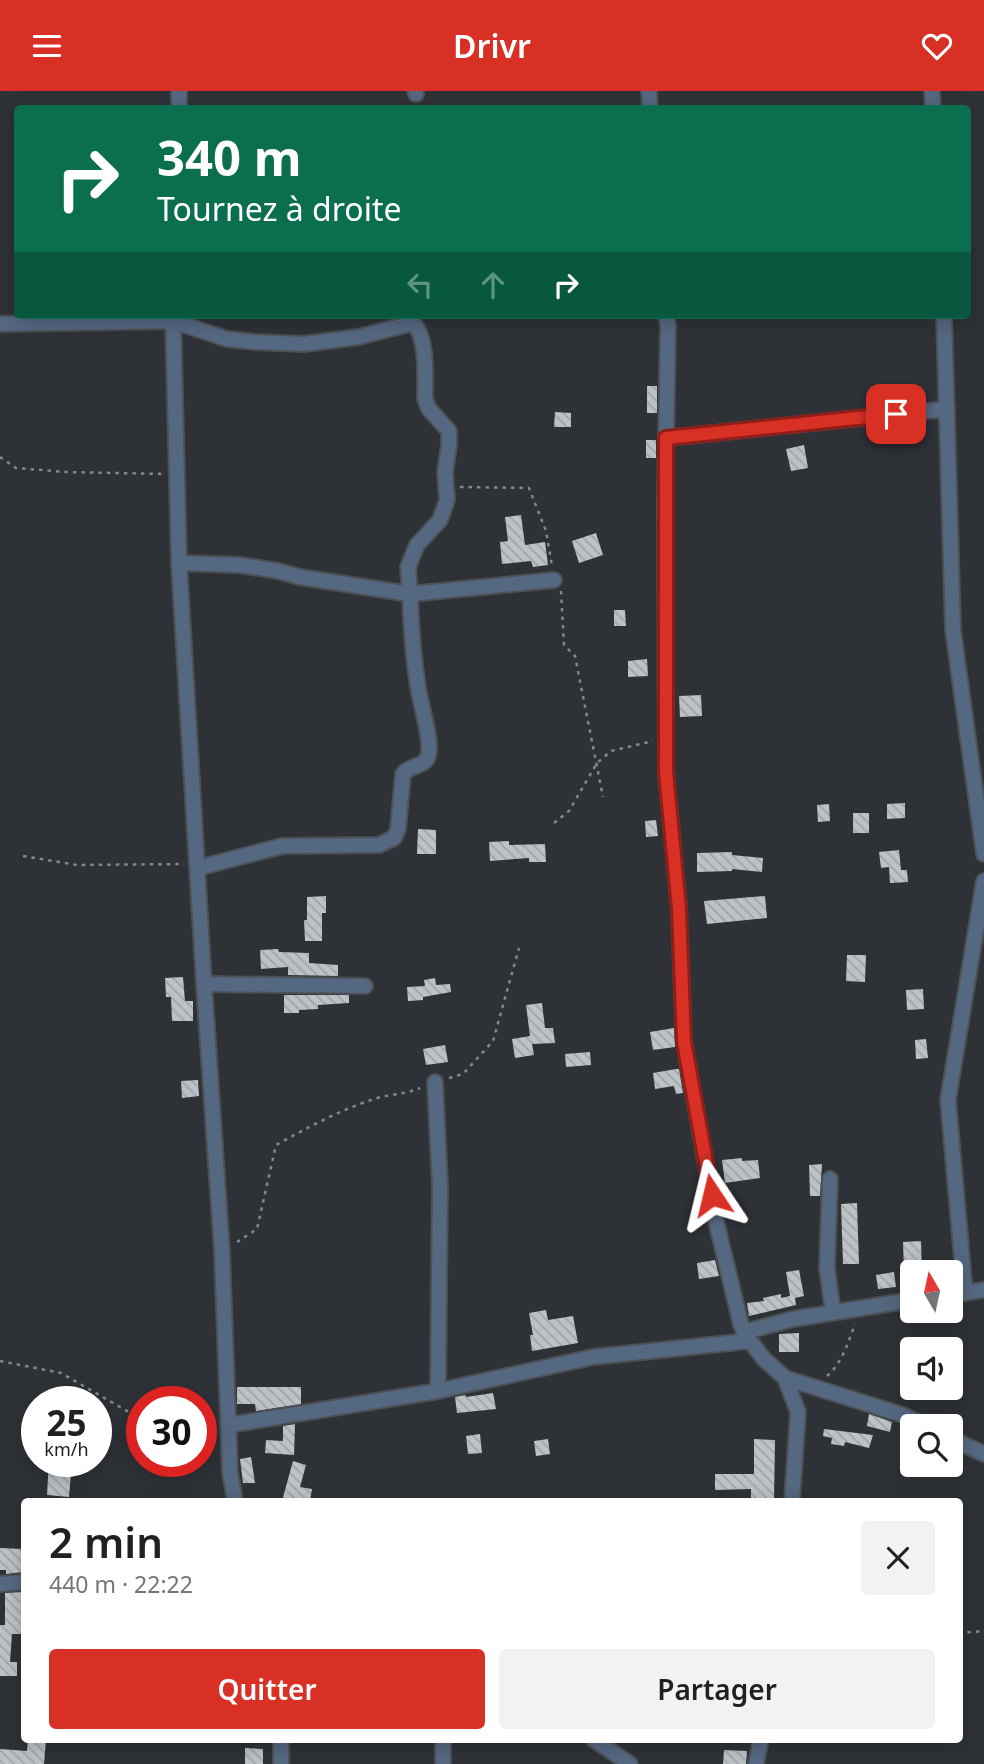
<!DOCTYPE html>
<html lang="fr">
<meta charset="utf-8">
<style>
body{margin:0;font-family:"Noto Sans",sans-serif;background:#f2f2f2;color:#202124;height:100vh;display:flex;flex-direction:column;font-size:26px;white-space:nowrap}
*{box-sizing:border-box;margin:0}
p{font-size:23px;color:#757577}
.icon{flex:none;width:38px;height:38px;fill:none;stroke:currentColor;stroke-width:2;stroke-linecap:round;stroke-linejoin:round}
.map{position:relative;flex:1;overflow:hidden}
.sheet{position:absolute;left:21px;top:1407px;width:942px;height:245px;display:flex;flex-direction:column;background:#fff;border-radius:7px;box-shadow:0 4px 18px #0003}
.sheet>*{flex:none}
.banner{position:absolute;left:14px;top:14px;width:957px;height:214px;border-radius:7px;box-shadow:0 4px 18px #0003;background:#0b6e4f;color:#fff;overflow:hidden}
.needle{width:46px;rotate:351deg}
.fabs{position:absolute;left:900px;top:1169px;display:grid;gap:14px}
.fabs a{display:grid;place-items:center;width:63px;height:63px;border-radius:7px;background:#fff;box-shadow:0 4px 18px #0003;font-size:35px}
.speed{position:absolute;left:21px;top:1295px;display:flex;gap:14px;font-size:35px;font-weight:700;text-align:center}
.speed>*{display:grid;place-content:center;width:91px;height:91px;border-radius:50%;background:#fff;box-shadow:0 4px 18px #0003;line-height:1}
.speed small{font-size:18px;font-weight:400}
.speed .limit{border:10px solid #d22;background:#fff;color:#111}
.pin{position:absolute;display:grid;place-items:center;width:60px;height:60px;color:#fff;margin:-30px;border-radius:14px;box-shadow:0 4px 10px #0006}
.me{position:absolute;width:77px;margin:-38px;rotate:350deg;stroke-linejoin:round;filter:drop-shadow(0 0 5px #0008)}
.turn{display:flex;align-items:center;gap:24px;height:147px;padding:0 28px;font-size:32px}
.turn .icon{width:91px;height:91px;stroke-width:2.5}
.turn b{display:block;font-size:49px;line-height:60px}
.lanes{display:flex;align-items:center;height:66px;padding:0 28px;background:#0003;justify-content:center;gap:35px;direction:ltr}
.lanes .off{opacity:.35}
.round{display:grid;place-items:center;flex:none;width:74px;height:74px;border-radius:7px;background:#f2f2f2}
.head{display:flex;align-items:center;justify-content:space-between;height:119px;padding:0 28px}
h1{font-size:42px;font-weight:600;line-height:52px}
.button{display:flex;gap:14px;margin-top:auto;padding:14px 28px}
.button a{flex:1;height:80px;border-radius:7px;background:#d93025;color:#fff;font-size:28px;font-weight:600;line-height:80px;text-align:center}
.button a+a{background:#f2f2f2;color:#202124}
header{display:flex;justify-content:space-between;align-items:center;height:91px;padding:0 28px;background:#d93025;color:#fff;font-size:32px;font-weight:600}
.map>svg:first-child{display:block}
.building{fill:url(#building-back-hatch)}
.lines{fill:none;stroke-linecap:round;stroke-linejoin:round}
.minor-casing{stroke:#4d5055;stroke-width:18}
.path{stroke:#84878b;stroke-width:2.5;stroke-dasharray:3.5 5;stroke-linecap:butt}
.minor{stroke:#556881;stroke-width:14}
.route-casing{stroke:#8d1f18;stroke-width:18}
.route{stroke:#d93025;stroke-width:12}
</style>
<header><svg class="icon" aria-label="menu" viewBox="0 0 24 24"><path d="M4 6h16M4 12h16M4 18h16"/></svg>Drivr<svg class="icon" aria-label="heart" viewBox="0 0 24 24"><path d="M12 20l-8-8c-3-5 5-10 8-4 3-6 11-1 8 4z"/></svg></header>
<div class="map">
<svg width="984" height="1673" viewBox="0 0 984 1673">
<defs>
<pattern id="building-back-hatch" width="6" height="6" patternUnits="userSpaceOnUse" patternTransform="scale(1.75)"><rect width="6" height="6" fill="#bdc2c7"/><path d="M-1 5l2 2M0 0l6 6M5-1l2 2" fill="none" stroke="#a0a4a8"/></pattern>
</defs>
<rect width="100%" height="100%" fill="#2e3136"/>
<g class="building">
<rect x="647" y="295" width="10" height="27"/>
<polygon points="555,321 571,322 571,336 554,336"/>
<rect x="646" y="349" width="10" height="18"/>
<polygon points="804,354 808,377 791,380 786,358"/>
<polygon points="521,424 525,454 545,451 548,474 533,476 531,470 502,473 500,451 508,450 505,426"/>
<polygon points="596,442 603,464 579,472 572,450"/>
<polygon points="614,519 625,519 626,535 614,535"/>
<polygon points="647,568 648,585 628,586 628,570"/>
<polygon points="701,604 702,625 680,626 679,605"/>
<polygon points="905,712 905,727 887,728 887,713"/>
<polygon points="829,713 830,730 818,731 817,714"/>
<rect x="853" y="722" width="16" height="20"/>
<polygon points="656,729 658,745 646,746 645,730"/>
<polygon points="418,738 436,739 436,763 417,763"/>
<polygon points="509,750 509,754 545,753 546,771 529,771 529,767 490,770 489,751"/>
<polygon points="899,759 901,779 907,779 908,791 890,792 889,776 881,777 879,761"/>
<polygon points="732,761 732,764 763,767 762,781 732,778 732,780 697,781 697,762"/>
<polygon points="326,805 326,822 322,822 322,850 305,850 304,829 307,829 307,806"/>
<polygon points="765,805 767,827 707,833 704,810"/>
<polygon points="278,858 279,861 309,862 309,872 338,874 338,885 288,884 288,876 261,878 260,859"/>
<polygon points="847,864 866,864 865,891 846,890"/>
<polygon points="183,886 185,910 193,910 193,930 172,930 171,906 166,906 165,887"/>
<polygon points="435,887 436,894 450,893 451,901 423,906 423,909 408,910 407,896 425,895 424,889"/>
<polygon points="923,898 924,918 907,919 906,899"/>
<polygon points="284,904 349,904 349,912 318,914 318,918 299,919 299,922 284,922"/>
<polygon points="542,912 545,937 553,937 555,952 532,953 534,964 515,967 512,948 530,945 526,914"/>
<polygon points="674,937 675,956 653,959 650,941"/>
<polygon points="926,948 928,967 916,968 915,949"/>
<polygon points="445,954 448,971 426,974 423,958"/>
<polygon points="590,961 591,974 566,976 565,963"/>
<polygon points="676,978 679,978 683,1002 676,1003 674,995 655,998 653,982"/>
<polygon points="198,989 199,1005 182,1007 181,990"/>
<polygon points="742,1067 742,1070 758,1069 760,1087 725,1092 722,1069"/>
<polygon points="822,1073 820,1105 810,1105 809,1074"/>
<polygon points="857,1112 859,1173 843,1173 841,1113"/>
<polygon points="921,1150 922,1181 904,1181 903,1151"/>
<polygon points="715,1169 719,1185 699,1188 697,1172"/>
<polygon points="799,1179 804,1205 795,1207 796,1214 749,1225 747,1212 764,1210 763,1207 781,1203 781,1207 790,1205 786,1181"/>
<polygon points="894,1181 896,1196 878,1198 876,1184"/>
<polygon points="546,1219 548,1229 573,1225 578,1252 532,1260 530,1244 533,1244 529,1222"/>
<polygon points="799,1242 799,1261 779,1261 779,1243"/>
<polygon points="237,1296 301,1296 301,1313 256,1320 255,1313 237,1313"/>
<polygon points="493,1302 496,1318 457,1322 455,1306 466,1304 466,1306"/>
<polygon points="869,1323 892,1331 890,1341 867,1335"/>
<polygon points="295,1333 294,1364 265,1362 266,1349 283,1350 283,1335"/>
<polygon points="824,1338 873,1344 869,1357 845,1351 844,1355 831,1353 832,1347 823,1345"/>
<polygon points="480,1343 482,1362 468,1363 466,1345"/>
<polygon points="548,1348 550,1363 536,1365 534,1350"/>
<polygon points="754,1348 775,1349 774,1410 751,1410 751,1398 715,1399 715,1383 754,1383"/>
<polygon points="251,1366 255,1392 243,1392 240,1368"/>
<polygon points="49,1370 72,1370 69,1406 47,1404"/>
<polygon points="293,1370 306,1374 300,1396 312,1398 310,1410 282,1410"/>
<polygon points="0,1457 24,1458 23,1481 6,1483 6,1479 0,1479"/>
<polygon points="23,1501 22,1543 12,1543 10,1571 17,1571 17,1585 0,1585 0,1534 5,1534 5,1502"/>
<polygon points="28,1648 46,1648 44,1673 0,1673 0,1658 27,1660"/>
<polygon points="245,1657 263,1658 263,1673 245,1673"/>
<polygon points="724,1659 747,1660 746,1673 723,1673"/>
</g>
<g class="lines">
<defs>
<g id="minor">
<polyline points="415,0 416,3"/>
<polyline points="649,0 650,18"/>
<polyline points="932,0 933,18"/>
<polyline points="179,18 179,0"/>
<polyline points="173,224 179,472 204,893 222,1161 230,1381 235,1410"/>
<polyline points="666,224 668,235 665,410 666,681 679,818 684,951 716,1130 741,1234 744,1241 793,1228 912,1209"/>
<polyline points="944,224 953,539 984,763"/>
<path d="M0,233L173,230L227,248L256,251L304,253L358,246L413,232C428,246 425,288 425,308L429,318L449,340V354L445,381L447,409L440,429L417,454L408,476L410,503L554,489"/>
<polyline points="666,347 947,318"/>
<path d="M179,472L240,474L278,480L300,486L410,503C411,534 413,565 418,596C420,612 433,651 428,665C425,676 409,674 403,683L398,738L394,747L379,754L282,755L198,777"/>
<polyline points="204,893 365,895"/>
<polyline points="435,991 440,1094 438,1300"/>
<polyline points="830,1088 827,1177 833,1221"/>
<polyline points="965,1202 948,1009 984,790"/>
<polyline points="950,1204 984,1199"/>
<polyline points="744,1242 764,1268 785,1287 798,1321 792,1410"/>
<polyline points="785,1287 903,1324 926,1335"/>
<polyline points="229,1334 438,1300 593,1266 749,1250"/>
<polyline points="950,1347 984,1363"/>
<polyline points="0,1493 24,1491"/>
<polyline points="593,1648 630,1673"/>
<polyline points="281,1673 281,1648"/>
<polyline points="443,1673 443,1648"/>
<polyline points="756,1673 761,1648"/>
</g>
</defs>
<use href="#minor" class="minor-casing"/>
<g class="path">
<polyline points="0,366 16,377 66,381 165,383"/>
<polyline points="460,396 529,397 546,440 552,475"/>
<polyline points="561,500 564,554 575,565 603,706"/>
<polyline points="554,732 569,720 597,672 611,660 653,650"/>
<polyline points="23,765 77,774 184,773"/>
<polyline points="449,987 463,983 493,950 519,857"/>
<path d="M237,1151L257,1138L276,1054C307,1037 338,1020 371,1009C387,1003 404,1004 420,997"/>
<polyline points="0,1270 61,1282 134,1324 142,1325"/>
<path d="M827,1285C842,1272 848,1252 855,1233"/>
<polyline points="201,1331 215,1332"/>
<polyline points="959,1542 984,1540"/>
</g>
<use href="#minor" class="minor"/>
</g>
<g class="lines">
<defs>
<polyline id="route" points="712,1104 684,951 679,818 666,681 666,347 896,323"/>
</defs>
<use href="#route" class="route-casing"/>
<use href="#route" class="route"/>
</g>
</svg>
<div class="fabs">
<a><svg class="needle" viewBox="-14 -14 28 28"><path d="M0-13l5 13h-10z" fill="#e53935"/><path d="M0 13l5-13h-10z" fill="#757577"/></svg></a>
<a><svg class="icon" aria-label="sound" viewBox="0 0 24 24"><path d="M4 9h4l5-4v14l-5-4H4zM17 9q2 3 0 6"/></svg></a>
<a><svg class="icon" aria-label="search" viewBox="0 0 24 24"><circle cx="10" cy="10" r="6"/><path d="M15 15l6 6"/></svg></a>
</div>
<div class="speed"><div>25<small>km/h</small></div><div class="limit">30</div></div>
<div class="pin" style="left:896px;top:323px;background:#d93025"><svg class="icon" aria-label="arrive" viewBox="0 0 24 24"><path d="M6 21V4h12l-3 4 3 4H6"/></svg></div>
<svg class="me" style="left:712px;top:1104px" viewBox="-20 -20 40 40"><path d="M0-17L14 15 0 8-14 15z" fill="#d93025" stroke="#fff" stroke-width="4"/></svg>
<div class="banner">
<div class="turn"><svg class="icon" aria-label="right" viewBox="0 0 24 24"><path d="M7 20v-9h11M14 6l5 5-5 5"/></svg><div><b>340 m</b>Tournez à droite</div></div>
<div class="lanes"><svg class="icon off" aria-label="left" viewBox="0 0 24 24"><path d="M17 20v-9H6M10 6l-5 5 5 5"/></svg><svg class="icon off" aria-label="ahead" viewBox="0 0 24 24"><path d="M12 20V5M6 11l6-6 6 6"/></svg><svg class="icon" aria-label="right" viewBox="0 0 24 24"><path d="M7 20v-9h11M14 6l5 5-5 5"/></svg></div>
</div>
<section class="sheet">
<div class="head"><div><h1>2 min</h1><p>440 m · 22:22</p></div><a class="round"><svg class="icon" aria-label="close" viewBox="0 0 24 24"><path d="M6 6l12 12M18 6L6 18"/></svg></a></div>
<div class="button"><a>Quitter</a><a>Partager</a></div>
</section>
</div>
